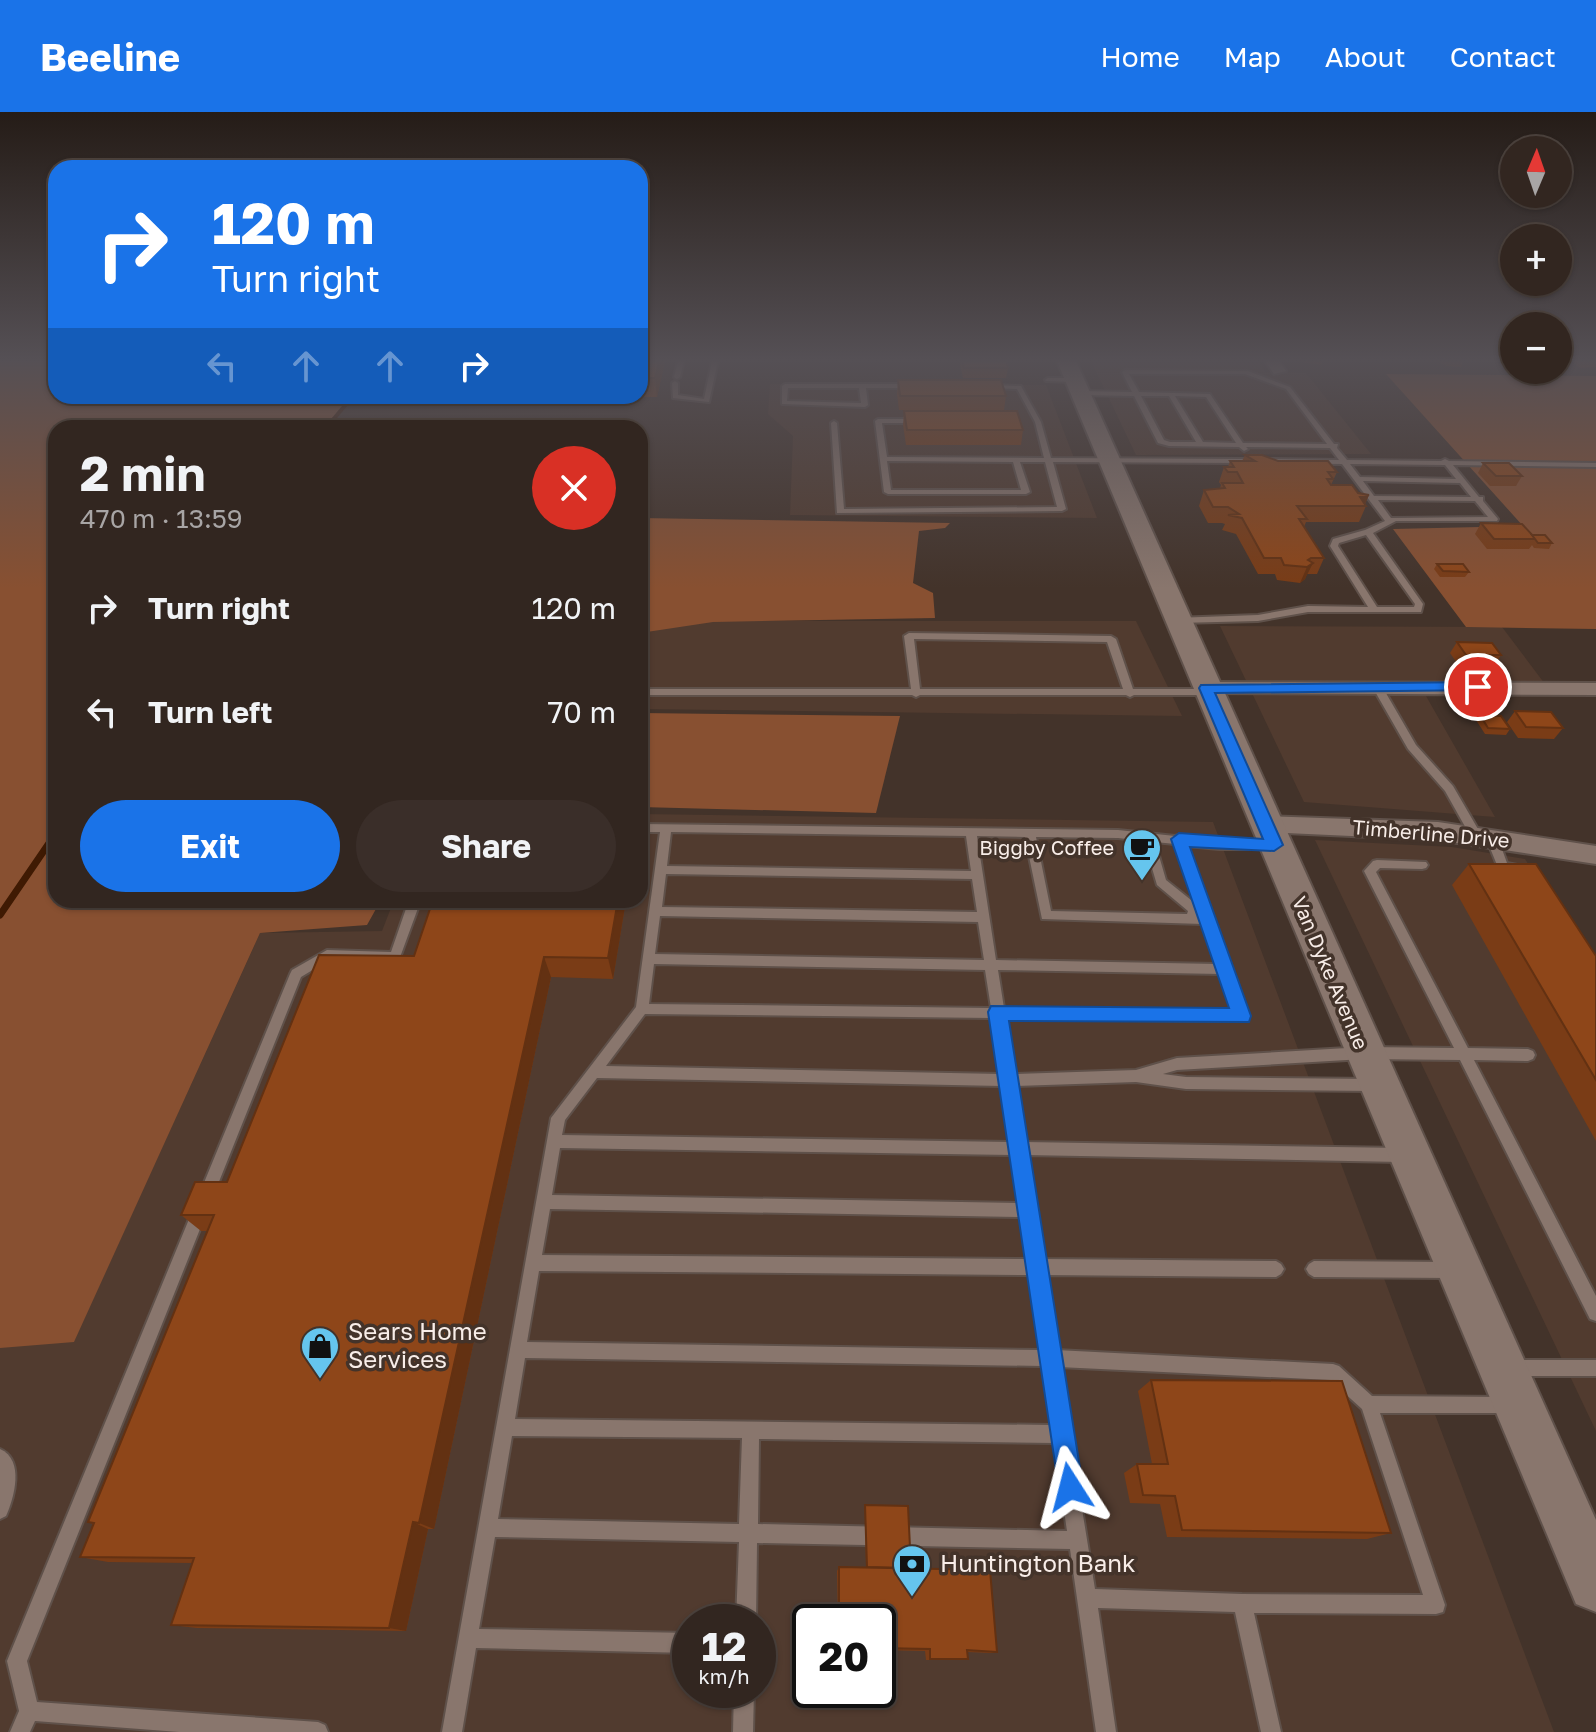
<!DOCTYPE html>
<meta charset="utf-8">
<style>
body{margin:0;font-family:"Golos Text",sans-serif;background:#3a2e29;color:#f1f3f6;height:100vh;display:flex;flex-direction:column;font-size:30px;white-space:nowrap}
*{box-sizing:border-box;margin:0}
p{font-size:26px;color:#a8a5a5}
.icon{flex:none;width:44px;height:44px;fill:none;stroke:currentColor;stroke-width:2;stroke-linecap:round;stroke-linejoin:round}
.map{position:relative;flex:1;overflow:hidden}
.drawer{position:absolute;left:48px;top:308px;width:600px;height:488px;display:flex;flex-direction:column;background:#322620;border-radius:24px;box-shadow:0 2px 6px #0004,0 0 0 2px #4d433e}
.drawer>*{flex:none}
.top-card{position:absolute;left:48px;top:48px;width:600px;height:244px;border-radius:24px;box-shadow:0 2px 6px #0004,0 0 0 2px #4d433e;background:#1a73e8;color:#fff;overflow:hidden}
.needle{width:52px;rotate:2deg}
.controls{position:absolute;left:1500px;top:24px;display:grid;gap:16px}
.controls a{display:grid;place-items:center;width:72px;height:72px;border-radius:50%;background:#322620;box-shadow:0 2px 6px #0004,0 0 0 2px #4d433e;font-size:40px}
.speed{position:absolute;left:672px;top:1492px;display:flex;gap:16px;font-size:40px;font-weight:700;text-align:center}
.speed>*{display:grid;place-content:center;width:104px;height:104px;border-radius:50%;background:#322620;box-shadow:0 2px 6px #0004,0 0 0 2px #4d433e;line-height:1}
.speed small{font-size:20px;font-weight:400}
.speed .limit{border:4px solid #111;border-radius:12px;background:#fff;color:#111}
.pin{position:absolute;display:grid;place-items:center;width:68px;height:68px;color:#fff;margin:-34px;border:4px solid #fff;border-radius:50%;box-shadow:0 2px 8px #0007}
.me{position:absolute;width:88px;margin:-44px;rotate:351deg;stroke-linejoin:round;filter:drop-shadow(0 0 6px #0008)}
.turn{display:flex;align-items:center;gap:28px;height:168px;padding:0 32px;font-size:36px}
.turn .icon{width:104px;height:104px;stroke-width:2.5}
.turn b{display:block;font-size:56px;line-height:68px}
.lanes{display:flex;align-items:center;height:76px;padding:0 32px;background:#0003;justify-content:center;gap:40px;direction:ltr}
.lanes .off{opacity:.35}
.round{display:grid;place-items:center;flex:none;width:84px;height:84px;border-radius:42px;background:#3a2e29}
.head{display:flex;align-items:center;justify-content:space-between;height:136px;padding:0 32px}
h1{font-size:48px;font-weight:700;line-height:60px}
.primary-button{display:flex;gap:16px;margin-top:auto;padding:16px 32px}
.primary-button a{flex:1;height:92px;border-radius:48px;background:#1a73e8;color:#fff;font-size:32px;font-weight:700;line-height:92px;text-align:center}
.primary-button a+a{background:#3a2e29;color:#f1f3f6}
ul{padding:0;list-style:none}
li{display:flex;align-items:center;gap:24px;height:104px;padding:0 32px}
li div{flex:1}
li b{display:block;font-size:30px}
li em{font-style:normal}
header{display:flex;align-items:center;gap:48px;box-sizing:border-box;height:112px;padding:0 40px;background:#1a73e8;color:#fff}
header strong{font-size:38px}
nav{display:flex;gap:44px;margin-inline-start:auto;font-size:28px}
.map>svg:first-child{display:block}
.built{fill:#513b2f;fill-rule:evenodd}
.green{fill:#885031}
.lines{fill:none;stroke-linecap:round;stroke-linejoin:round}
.stream-far1{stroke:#3f1a03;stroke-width:4}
.stream{stroke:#3f1a03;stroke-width:7}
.lane-casing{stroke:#5f514a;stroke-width:4}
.street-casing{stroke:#5f514a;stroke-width:4}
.secondary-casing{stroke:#5f514a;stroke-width:4}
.lane{fill:#89766d;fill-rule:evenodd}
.street{fill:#89766d;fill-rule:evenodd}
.secondary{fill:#89766d;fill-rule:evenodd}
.wall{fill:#7a3c16}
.shaded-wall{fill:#633112}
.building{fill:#8e4619;stroke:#633112;stroke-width:2}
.route{fill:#1a73e8;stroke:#114b97;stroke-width:2}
.labels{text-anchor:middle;stroke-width:7;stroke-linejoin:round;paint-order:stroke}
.street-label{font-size:20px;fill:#f8ede8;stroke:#43332a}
.poi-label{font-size:20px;fill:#f8ede8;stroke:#43332a;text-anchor:end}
.near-poi-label{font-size:24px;fill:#f8ede8;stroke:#43332a;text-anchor:start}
</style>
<header>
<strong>Beeline</strong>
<nav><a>Home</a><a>Map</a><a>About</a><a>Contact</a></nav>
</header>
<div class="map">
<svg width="1596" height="1620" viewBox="0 0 1596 1620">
<rect width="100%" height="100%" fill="#43332a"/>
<g class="built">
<polygon points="1091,249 1258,249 1266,260 1306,261 1371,342 1136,343"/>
<polygon points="770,272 1046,273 1097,406 790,403 793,324 768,302"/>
<polygon points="640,509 1136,509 1182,604 640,597"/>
<polygon points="1220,514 1502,515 1554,584 1426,584 1495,705 1304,690"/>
<path d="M640,702L1213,710L1554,1620H0V1227L74,1229L260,821L382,819L394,788H640ZM690,1510H758V1578H690ZM810,1510H878V1578H810Z"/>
<polygon points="1315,728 1452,735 1525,747 1596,858 1596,1319"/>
</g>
<g class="green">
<polygon points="0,249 56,249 56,284 353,284 326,316 56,316 56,788 381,788 367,813 260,821 74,1230 0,1236"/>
<polygon points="1386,262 1596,264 1596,517 1466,515 1393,417 1523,414"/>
<polygon points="640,406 950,411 945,416 919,419 913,471 933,481 935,506 713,510 640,521"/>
<polygon points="640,601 900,604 876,701 640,695"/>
</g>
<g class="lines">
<polyline class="stream-far1" points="326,316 353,284"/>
<polyline class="stream" points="0,803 56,721"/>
<defs>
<g id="lane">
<polygon points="678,249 684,249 680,265 677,267 674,265"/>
<polygon points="712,249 718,249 709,290 673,286 672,271 675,269 678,271 678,283 704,287"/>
<path d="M1125,258L1248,259L1290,275L1334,332H1338L1337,336L1347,348L1441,349L1445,347L1449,349L1596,351V355L1453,353L1479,385H1483V389L1498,407L1497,409H1396L1373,421L1423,492L1421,500H1308L1258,509L1177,511L1173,508L1174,506L1258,503L1308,494L1368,495L1330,434L1333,427L1365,418L1385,409L1342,352L1263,351L1259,349L1263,347L1339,348L1330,336L1246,335L1248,337L1244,339L1239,335L1169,334L1158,331L1134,284L1080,283L1077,281L1080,279L1132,280L1122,260ZM1129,262H1245L1286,277L1327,332L1243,331L1210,282L1139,280ZM1141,284H1169L1196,330H1170L1164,328ZM1175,284L1206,285L1236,331L1203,330ZM1350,352L1445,353L1456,367L1360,365ZM1363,369L1460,371L1471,385L1374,384ZM1378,388L1475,389L1488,405L1391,406ZM1366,423L1415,492L1414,495H1377L1338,434L1339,431Z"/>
<polygon points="1048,266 1074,266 1077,268 1074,270 1046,269 1045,268"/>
<path d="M785,272H912L915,274L912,276H866L868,293L865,295L782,292V274ZM788,276H859L861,291L787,289Z"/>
<path d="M991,273L1021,274L1041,310L1051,346L1245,347L1249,349L1245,351L1053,350L1066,397L1062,399L837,401L831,311L834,309L837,311L844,397L1057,395L1045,350H1020L1030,380L1026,382H888L884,380L875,309L878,307H919L922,309L919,311H882L887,345L1044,346L1035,310L1017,277L989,276V274ZM887,349L1013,350L1021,378H891Z"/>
<path d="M909,521L1111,524L1116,527L1133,577H1208L1213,580L1208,583H1134L1130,585L1126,583H920L916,585L912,583H640V577H911L904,524ZM914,527L1107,530L1123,577H920Z"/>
<polygon points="1378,573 1383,576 1416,633 1453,674 1482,724 1480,727 1472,727 1445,679 1408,637 1373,576"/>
<path d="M640,712L1118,718L1175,724L1179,723L1219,729L1278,730L1280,733L1274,737H1219L1187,734L1248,904L1247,908L1242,909L1005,907L1014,962L1136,958L1177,946L1364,935L1454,936L1364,759L1373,749L1377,748L1426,750L1428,753L1426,756L1422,757L1380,756L1376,760L1468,936L1528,937L1533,939L1535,943L1533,947L1528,949L1474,948L1596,1184V1209L1590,1207L1460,948L1364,947L1177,958L1163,962L1186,965L1375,967L1380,969L1382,973L1380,977L1375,979L1186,977L1136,970L1015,974L1024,1030L1402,1036L1407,1038L1409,1043L1407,1048L1402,1050L1026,1043L1042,1147L1276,1149L1281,1152L1284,1157L1281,1162L1276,1165L1044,1163L1056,1238L1333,1252L1339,1254L1372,1284L1507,1285L1513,1287L1515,1293L1513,1299L1507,1301H1380L1445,1493L1443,1500L1436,1502L1254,1501L1281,1620H1261L1235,1500L1098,1496L1116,1620H1096L1070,1437L757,1431L756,1510H736L739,1430L495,1425L479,1517L690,1521V1541L476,1536L462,1620H442L551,1006L636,895L660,720H640ZM671,720L966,724L971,759L667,754ZM977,724L1025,725L1042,807L1203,812L1217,852L996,848ZM1036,725L1118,726L1144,729L1157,773L1188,799L1187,802L1051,799ZM1155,730L1175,732L1196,792L1166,768ZM666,762L972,767L977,800L662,795ZM660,804L978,810L984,848L655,842ZM654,852L985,858L991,896L649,892ZM998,858L1221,862L1234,898L1004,896ZM645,902L992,906L1000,962L606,954ZM597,966L1002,974L1010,1030L562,1023L565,1008ZM560,1036L1012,1043L1019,1091L552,1083ZM550,1097L1021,1105L1027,1147L542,1143ZM539,1159L1029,1163L1040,1238L527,1230ZM525,1246L1042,1254L1051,1313L515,1307ZM1059,1255L1330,1268L1362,1297L1423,1483L1242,1482L1095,1477ZM512,1324L742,1326L739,1412L498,1407ZM759,1327L1054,1331L1067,1419L758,1412Z"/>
<polygon points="1492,722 1498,726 1507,751 1517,753 1519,756 1517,759 1499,758 1486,726"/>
<polygon points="409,788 421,788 399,848 329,848 301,865 27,1549 37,1590 318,1610 325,1613 328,1620 179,1620 35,1609 30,1620 10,1620 19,1599 7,1549 290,862 292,858 327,838 391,840"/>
<polygon points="1314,1149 1452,1150 1457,1153 1460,1158 1457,1163 1452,1166 1314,1165 1309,1162 1306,1157 1309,1152"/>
<polygon points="1511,1248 1596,1248 1596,1264 1511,1264 1505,1262 1503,1256 1505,1250"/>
<path d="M0,1337C25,1348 14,1386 6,1404L0,1407Z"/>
<polygon points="734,1578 754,1578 753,1620 733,1620"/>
</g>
<g id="street">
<polygon points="1265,249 1279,249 1286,259 1274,262"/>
<polygon points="1206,570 1596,571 1596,583 1199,581 1196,576 1199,571"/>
<polygon points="1264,704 1438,710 1596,734 1596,752 1438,728 1264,720 1256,718 1252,712 1256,706"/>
</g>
<polygon id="secondary" points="1057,249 1076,249 1596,1408 1596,1500 1576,1492"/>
</defs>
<use href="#lane" class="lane-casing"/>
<use href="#street" class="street-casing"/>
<use href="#secondary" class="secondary-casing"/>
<use href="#lane" class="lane"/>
<use href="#street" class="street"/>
<use href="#secondary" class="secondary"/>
</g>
<g class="wall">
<polygon points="640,249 665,249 657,285 469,284 640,284"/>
<polygon points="960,249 1006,249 1008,256 1006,266 963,266 960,253"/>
<polygon points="1297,249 1330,249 1322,250 1321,253"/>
<polygon points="1437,249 1469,249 1463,250 1461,255 1446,254"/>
<polygon points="1572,249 1596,249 1596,255 1580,256"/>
<polygon points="898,268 1006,284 1004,298 899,298 897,282"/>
<polygon points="904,299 1023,318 1021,333 906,333 903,313"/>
<polygon points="1245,343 1337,360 1331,373 1369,383 1365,392 1366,394 1359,410 1306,410 1304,415 1324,446 1317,462 1307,462 1305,467 1300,471 1277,468 1275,462 1258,462 1236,422 1222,418 1225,412 1222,411 1208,411 1199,394 1204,378 1220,376 1221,373 1219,370 1224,355 1228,355 1230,349 1242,349"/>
<polygon points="1483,351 1522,364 1516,374 1490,374 1478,361"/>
<polygon points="1481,411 1532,423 1552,431 1549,437 1534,436 1532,433 1529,437 1487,437 1475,422"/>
<polygon points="1437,452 1469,460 1465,465 1440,465 1434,457"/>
<polygon points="1457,530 1501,543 1494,554 1459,554 1450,541"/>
<polygon points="1515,599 1563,616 1554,627 1518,626 1507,610"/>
<polygon points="1480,603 1510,617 1506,623 1485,622 1476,608"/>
<polygon points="1469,752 1596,844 1596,1029 1452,773"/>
<polygon points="626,788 613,867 551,865 434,1417 428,1417 406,1519 197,1516 171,1513 192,1451 108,1450 80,1445 93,1412 88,1410 207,1119 201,1119 181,1103 227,1070 414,844"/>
<polygon points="1151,1268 1391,1421 1367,1427 1167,1425 1160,1392 1130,1391 1124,1361 1137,1352 1152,1352 1138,1279"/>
<polygon points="865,1393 911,1456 997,1540 991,1541 967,1540 968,1547 962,1548 926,1548 925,1539 878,1538 878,1510 838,1510 837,1459 839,1455 866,1455"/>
</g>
<g class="shaded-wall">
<polygon points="659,249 665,249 657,285 655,266"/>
<polygon points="1369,383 1364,394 1360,385"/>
<polygon points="1311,446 1307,455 1313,451 1305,467 1300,471 1307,455 1308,448"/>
<polygon points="618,788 626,788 613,867 608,846"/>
<polygon points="544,845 551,865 434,1417 419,1411"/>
<polygon points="413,1410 428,1417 406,1519 389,1516"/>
</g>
<g class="building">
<polygon points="640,249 659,249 655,266 640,266"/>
<polygon points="962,249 1006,249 1008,256 964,256"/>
<polygon points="898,268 1001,268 1006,284 900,284"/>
<polygon points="904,299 1017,299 1023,318 907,318"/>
<polygon points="1245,343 1262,343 1278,349 1328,349 1337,360 1328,360 1333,367 1327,367 1331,373 1352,373 1358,381 1369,383 1360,385 1366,394 1297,394 1307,407 1299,407 1324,446 1311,446 1308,448 1313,451 1307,455 1284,453 1281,446 1264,446 1242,406 1228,403 1239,402 1228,395 1213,395 1204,378 1225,376 1222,371 1243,371 1237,360 1228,360 1224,355 1234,355 1230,349 1255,349"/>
<polygon points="1483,351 1509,351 1522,364 1496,364"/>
<polygon points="1481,411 1522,412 1536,427 1494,427"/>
<polygon points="1532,423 1545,423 1552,431 1538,431"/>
<polygon points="1437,452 1463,452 1469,460 1443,459"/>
<polygon points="1457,530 1492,531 1501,543 1466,543"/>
<polygon points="1515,599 1551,600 1563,616 1526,615"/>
<polygon points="1480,603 1501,604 1510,617 1488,616"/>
<polygon points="1469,752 1536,752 1596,844 1596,968"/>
<polygon points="433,788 618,788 608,846 544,845 419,1411 413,1410 389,1516 171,1513 194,1446 80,1445 94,1411 88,1410 214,1103 181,1103 195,1070 227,1070 319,843 414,844"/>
<polygon points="1151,1268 1342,1269 1391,1421 1182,1418 1175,1384 1143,1383 1137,1352 1168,1352"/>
<polygon points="865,1393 908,1394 911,1456 867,1455"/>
<polygon points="839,1455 990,1458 997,1540 967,1538 968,1547 930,1547 930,1537 878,1536 878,1510 839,1510"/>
</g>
<linearGradient id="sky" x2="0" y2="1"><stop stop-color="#251c17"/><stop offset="0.52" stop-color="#555055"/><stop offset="1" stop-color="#555055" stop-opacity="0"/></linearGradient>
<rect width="1596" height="476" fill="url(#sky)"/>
<polygon class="route" points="1478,570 1485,575 1483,578 1215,581 1283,733 1274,739 1190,735 1251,904 1249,910 1009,909 1083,1375 1079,1385 1070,1388 1060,1385 988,900 991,894 1229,896 1171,727 1179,721 1263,727 1199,576 1201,573"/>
<defs>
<symbol id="cafe-pin" viewBox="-11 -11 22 30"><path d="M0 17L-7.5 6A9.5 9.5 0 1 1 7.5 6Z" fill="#65c5ee" stroke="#43332a"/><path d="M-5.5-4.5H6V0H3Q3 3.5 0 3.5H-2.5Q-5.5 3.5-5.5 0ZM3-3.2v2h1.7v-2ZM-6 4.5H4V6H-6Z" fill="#111"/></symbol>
<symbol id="shop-pin" viewBox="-11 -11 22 30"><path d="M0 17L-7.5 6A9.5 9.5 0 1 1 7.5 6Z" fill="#65c5ee" stroke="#43332a"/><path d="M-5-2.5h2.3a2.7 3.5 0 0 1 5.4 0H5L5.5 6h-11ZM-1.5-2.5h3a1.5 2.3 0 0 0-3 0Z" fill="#111"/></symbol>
<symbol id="bank-pin" viewBox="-11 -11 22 30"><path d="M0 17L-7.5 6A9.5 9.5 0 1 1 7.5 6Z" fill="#65c5ee" stroke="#43332a"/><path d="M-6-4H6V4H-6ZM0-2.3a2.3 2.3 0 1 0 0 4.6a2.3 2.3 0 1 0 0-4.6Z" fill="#111"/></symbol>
</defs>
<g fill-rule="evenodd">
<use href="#cafe-pin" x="1120" y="714" width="44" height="60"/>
<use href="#shop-pin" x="298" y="1212" width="44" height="60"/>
<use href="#bank-pin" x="890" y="1430" width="44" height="60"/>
</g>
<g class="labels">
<g class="street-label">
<text transform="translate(1431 722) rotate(5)" y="7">Timberline Drive</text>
<text transform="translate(1330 861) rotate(67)" y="7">Van Dyke Avenue</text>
</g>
<g class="poi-label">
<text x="1114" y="743">Biggby Coffee</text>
</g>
<g class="near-poi-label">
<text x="348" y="1228">Sears Home<tspan x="348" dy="28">Services</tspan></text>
<text x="940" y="1460">Huntington Bank</text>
</g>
</g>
</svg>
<div class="controls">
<a><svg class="needle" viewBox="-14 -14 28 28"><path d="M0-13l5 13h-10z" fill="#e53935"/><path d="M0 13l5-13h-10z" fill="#a8a5a5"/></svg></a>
<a>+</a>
<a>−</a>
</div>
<div class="speed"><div>12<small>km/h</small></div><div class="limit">20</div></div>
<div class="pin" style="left:1478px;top:575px;background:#d93025"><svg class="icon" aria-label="arrive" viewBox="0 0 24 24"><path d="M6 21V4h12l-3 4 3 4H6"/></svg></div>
<svg class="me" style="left:1070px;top:1375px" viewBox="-20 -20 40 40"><path d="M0-17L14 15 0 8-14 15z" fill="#1a73e8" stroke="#fff" stroke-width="4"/></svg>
<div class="top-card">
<div class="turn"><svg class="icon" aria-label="right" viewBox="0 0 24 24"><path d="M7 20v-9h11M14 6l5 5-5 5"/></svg><div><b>120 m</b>Turn right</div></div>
<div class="lanes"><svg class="icon off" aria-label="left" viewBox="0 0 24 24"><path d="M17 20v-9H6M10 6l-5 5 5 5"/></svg><svg class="icon off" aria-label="ahead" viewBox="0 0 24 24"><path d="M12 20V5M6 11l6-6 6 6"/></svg><svg class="icon off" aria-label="ahead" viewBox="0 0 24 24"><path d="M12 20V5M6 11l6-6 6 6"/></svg><svg class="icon" aria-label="right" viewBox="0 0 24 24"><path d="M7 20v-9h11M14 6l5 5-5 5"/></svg></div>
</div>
<section class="drawer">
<div class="head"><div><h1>2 min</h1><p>470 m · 13:59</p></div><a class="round" style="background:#d93025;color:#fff"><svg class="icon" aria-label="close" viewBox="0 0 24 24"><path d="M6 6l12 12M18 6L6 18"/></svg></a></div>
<ul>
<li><svg class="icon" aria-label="right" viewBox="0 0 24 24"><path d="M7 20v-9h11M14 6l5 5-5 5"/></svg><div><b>Turn right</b></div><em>120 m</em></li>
<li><svg class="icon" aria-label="left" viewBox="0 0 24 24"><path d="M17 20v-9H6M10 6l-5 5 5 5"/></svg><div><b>Turn left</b></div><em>70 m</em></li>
</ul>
<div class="primary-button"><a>Exit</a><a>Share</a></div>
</section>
</div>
